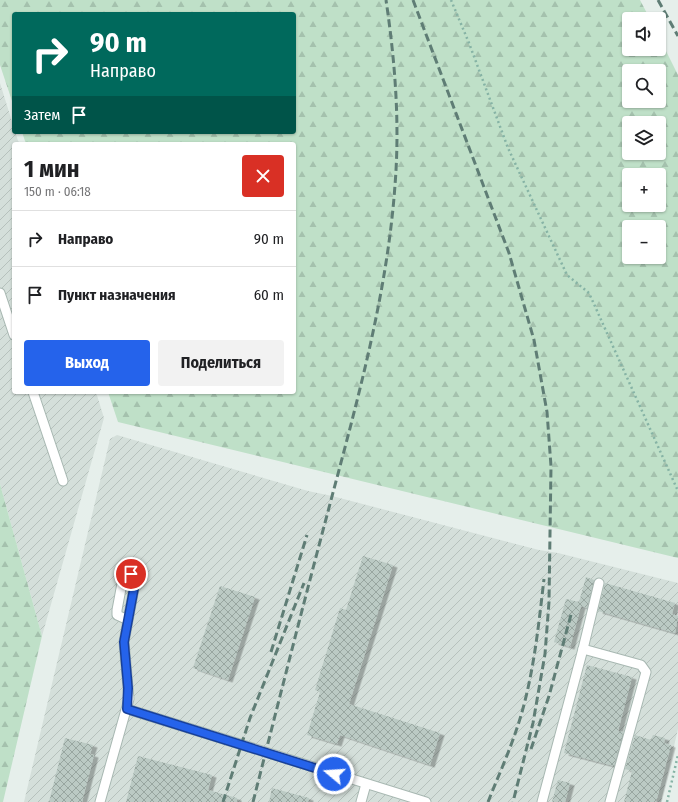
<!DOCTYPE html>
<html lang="ru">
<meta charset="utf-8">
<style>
body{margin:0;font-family:"Fira Sans Condensed",sans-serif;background:#f2f2f2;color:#202124;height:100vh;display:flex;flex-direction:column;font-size:15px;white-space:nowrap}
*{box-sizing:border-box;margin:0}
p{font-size:13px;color:#757577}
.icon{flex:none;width:22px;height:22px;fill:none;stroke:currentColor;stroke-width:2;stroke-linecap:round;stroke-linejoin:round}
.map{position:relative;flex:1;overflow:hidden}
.sheet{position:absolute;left:12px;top:142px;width:284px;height:252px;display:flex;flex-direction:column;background:#fff;border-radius:4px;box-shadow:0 1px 3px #0004}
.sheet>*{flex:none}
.top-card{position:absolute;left:12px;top:12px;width:284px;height:122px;border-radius:4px;box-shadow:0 1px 3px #0004;background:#00695c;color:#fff;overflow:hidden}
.buttons{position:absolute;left:622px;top:12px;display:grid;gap:8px}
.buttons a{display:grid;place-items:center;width:44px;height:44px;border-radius:4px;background:#fff;box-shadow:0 1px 3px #0004;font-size:20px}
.pin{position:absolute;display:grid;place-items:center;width:34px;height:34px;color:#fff;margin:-17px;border:2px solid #fff;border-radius:50%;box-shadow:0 1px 4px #0007}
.me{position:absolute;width:44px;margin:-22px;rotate:288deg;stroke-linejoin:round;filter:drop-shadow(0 0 3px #0008)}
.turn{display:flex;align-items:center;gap:14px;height:84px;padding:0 12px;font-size:18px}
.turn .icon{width:52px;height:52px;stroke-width:2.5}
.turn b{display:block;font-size:28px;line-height:34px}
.then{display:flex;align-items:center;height:38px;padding:0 12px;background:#0003;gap:8px;font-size:15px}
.round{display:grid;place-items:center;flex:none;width:42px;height:42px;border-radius:4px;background:#f2f2f2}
.headline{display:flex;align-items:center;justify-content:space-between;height:68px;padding:0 12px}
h1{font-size:24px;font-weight:700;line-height:30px}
.action{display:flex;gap:8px;margin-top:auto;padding:8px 12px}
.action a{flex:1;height:46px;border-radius:4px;background:#2563eb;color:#fff;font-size:16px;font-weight:700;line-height:46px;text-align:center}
.action a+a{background:#f2f2f2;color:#202124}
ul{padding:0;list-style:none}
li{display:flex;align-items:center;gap:12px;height:56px;padding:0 12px;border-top:1px solid #e0e0e0}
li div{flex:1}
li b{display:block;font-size:15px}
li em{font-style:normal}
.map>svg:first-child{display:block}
.industrial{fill:url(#industrial-furrows)}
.forest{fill:url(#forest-firs);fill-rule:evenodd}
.building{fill:url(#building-cross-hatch);filter:url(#shadow)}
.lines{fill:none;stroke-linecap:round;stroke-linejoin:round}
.service-casing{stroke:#a8b8b2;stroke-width:11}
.path{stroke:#86b3a5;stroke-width:2.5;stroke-dasharray:2 3;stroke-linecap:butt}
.service{stroke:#fff;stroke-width:9}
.rail{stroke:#5f7d75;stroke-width:3;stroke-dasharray:8 4;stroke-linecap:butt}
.route-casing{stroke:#184099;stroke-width:10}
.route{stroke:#2563eb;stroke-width:7}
</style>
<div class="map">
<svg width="678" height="802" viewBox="0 0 678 802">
<defs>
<pattern id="industrial-furrows" width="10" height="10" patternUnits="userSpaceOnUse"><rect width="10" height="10" fill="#d4dfda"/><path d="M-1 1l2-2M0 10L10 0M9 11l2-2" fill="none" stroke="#b6c1bc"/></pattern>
<pattern id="forest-firs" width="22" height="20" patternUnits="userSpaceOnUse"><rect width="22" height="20" fill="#bfe0c8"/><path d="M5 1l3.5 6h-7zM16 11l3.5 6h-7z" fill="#a4c1ad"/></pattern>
<pattern id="building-cross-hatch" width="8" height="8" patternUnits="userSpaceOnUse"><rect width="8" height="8" fill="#bbcac4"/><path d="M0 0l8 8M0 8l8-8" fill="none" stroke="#98a6a0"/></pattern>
<filter id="shadow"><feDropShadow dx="4.5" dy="2.5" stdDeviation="0" flood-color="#0004"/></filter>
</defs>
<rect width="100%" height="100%" fill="#e6efeb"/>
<g class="industrial">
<polygon points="0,83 19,144 14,144 14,392 96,392 104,418 42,636 0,484"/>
<polygon points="117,435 308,491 332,496 539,550 558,553 678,583 678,729 661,802 24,802 110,439"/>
</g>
<g class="forest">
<path d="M0,0H640L650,19H629V49H659V37L678,75V558L118,422L108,392H294V144H26L22,132H294V14H14V107L0,65ZM629,71H659V101H629ZM629,123H659V153H629ZM629,175H659V205H629ZM629,227H659V257H629Z"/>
<polygon points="0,484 42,636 3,802 0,802"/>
</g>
<g class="building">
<polygon points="363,556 393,565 349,704 440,733 430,765 340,735 337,744 307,735 320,692 315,690 340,608 346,610"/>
<polygon points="586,577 594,580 587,608 581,606 570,647 554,642 566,599 579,602"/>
<polygon points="605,583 675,603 672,614 678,616 675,633 598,611"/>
<polygon points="220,586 255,597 228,680 193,668"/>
<polygon points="587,665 632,677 618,731 623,732 614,766 564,753"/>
<polygon points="635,735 651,740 653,735 665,738 664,743 671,745 656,802 624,802 632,771 625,769"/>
<polygon points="65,738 93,745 90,754 94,755 82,802 49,802"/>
<polygon points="138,756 212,775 208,790 237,798 237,802 126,802"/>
<polygon points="558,780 570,783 565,802 552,802"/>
<polygon points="272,788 309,798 308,802 269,802"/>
</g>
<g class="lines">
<defs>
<g id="service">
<polyline points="0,293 14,335"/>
<polyline points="33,392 63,481"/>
<polyline points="583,649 641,665 646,672 610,802"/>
<polyline points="127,709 426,802"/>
<polyline points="100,802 129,699 124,642 135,583 135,578 131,573 127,574 123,578 117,610 117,615 128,620"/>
<polyline points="361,802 366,784"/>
<polyline points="542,802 583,649 599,583"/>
</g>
</defs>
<use href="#service" class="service-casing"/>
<g class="path">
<polyline points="451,0 469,43 508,148 567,275 589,293 678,491"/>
<polyline points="667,802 678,755"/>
</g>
<use href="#service" class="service"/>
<g class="rail">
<polyline points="413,0 509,253 534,340 547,412 551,466 549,602 545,654 533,723 513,802"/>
<polyline points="658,0 678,36"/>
<polyline points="271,652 307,535"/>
<polyline points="531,749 549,696 572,611"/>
<polyline points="223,802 250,718 304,583"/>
<path d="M253,802C277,708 301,613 326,519C355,409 387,298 395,185C400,123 395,61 386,0"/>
<path d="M488,802C497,779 508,755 516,731C533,682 538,630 544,579"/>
</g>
</g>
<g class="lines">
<defs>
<polyline id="route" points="131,574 135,578 135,583 124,642 128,688 127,709 334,774"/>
</defs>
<use href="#route" class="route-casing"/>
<use href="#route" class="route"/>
</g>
</svg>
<div class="buttons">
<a><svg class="icon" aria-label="sound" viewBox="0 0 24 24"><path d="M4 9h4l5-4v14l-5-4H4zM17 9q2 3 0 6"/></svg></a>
<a><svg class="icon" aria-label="search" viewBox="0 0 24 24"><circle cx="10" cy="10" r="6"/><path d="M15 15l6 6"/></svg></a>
<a><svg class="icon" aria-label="layers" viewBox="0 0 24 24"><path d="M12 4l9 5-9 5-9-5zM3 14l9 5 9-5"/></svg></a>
<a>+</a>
<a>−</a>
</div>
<div class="pin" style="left:131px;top:574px;background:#d93025"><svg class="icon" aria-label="arrive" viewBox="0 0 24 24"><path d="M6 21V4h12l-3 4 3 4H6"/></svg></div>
<svg class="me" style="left:334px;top:774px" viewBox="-20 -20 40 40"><circle r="17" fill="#2563eb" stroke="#fff" stroke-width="3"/><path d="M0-11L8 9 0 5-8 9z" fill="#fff"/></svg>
<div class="top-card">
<div class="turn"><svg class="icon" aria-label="right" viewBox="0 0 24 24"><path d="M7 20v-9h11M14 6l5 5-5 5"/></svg><div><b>90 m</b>Направо</div></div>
<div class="then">Затем<svg class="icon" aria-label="arrive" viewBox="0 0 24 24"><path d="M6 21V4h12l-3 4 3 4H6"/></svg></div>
</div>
<section class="sheet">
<div class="headline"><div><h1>1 мин</h1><p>150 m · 06:18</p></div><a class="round" style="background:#d93025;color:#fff"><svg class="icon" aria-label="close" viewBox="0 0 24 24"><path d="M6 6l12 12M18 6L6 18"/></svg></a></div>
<ul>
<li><svg class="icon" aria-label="right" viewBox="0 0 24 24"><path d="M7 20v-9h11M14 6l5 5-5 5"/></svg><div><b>Направо</b></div><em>90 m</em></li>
<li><svg class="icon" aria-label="arrive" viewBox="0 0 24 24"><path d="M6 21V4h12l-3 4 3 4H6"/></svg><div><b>Пункт назначения</b></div><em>60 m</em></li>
</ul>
<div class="action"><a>Выход</a><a>Поделиться</a></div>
</section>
</div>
